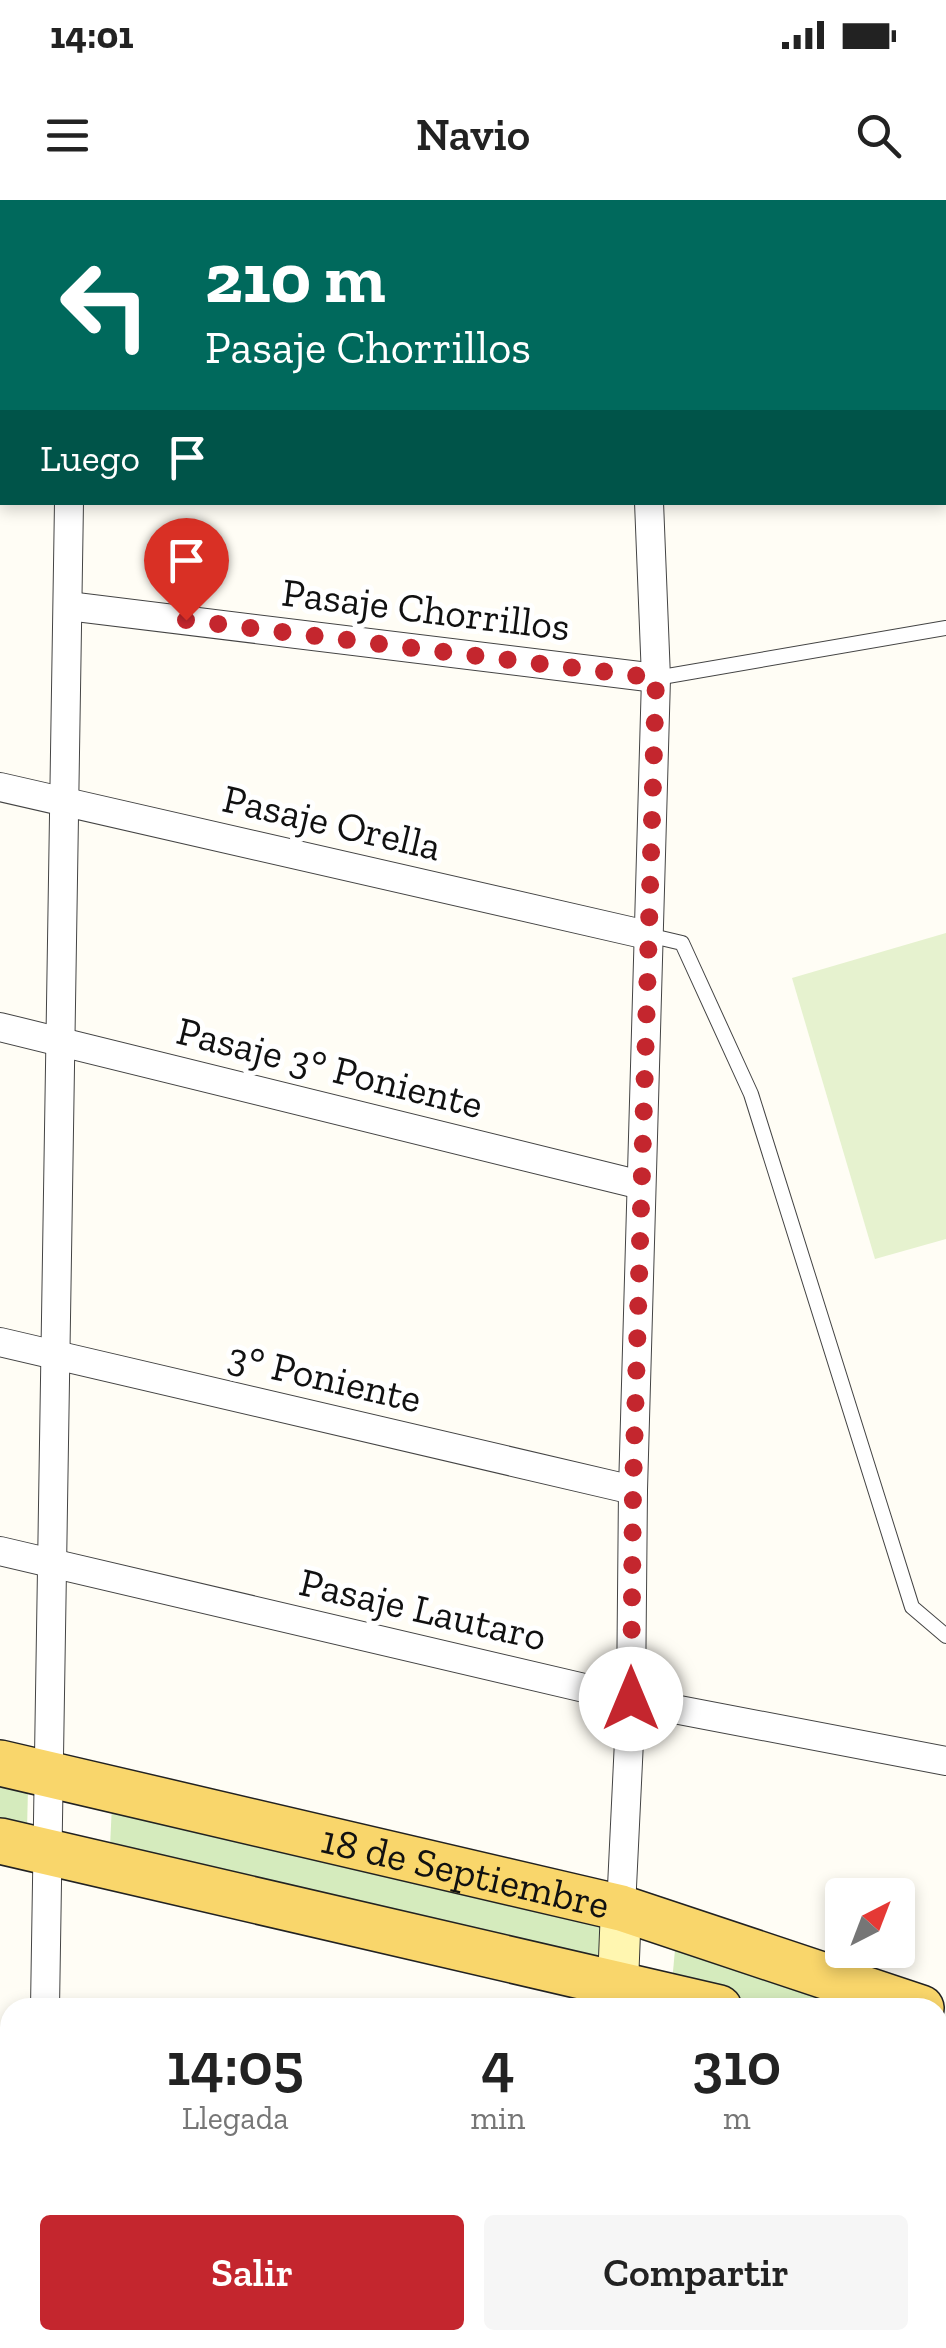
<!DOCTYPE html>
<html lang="es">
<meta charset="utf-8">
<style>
body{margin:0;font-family:"Zilla Slab",serif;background:#f6f6f6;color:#222;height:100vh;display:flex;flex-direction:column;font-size:38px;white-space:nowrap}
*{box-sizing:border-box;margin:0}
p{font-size:32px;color:#767676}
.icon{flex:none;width:55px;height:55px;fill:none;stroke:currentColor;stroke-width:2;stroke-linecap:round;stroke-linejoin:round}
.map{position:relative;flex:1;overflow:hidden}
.sheet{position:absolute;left:0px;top:1798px;width:948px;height:352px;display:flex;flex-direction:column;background:#fff;border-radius:30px 30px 0 0;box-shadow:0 5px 15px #0003}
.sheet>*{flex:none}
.guide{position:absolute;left:0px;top:0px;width:948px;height:305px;box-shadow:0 5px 15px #0003;background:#00695c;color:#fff;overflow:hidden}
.needle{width:65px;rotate:42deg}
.tools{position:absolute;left:825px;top:1678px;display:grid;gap:20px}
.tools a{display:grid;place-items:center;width:90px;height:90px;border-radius:10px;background:#fff;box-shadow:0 5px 15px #0003;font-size:50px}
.pin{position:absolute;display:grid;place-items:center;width:85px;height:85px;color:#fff;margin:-102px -42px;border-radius:50% 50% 50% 0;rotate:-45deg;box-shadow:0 0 10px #0007}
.pin .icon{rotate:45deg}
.me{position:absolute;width:110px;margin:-55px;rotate:0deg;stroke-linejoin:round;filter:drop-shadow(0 0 8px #0008)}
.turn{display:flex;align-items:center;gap:35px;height:210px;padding:0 40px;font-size:45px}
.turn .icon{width:130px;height:130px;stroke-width:2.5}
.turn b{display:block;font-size:70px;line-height:85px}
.then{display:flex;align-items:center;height:95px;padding:0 40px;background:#0003;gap:20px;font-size:38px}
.eta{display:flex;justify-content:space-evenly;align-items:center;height:170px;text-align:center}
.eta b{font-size:60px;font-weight:600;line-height:70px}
.cta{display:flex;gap:20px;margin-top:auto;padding:20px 40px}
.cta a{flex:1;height:115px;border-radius:10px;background:#c4262e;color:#fff;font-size:40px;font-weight:600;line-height:115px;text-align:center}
.cta a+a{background:#f6f6f6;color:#222}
.status{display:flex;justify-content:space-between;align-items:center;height:70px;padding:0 50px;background:#fff;direction:ltr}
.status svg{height:28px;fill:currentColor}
header{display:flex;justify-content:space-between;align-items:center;height:130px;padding:0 40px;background:#fff;font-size:45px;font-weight:600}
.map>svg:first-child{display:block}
.green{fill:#d5ebbd}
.pitch{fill:#e6f2cf}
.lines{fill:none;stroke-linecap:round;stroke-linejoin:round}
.lane-casing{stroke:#444;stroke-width:16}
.street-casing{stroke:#444;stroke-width:30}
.secondary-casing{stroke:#333;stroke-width:42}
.primary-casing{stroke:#222;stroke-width:48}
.lane{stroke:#fff;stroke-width:14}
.street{stroke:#fff;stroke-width:28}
.secondary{stroke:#fff6b0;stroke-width:40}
.primary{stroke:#f9d66b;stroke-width:45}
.route{stroke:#c4262e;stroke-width:18;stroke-dasharray:0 32.4}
.labels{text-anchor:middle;stroke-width:10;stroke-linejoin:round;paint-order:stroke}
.street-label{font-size:40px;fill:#111;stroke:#fff}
</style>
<div class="status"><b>14:01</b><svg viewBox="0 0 49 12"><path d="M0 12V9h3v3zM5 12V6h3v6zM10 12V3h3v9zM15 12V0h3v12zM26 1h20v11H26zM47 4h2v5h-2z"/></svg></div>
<header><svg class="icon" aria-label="menu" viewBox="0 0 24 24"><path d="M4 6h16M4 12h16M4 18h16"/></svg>Navio<svg class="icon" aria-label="search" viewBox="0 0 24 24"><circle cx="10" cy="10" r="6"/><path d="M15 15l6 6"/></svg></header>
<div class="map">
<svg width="946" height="2148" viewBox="0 0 946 2148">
<rect width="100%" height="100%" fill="#fffdf5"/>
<g class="green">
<polygon points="0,1581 28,1588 27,1630 0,1623"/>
<polygon points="112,1604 606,1723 602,1758 110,1647"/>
<polygon points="676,1738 895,1807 781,1807 672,1783"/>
</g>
<polygon class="pitch" points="946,733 946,1039 875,1059 792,778"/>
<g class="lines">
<defs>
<g id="lane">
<polyline points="656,478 946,428"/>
<polyline points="648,735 682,743 751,894 912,1407 946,1436"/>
</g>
<g id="street">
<polyline points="646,0 646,2"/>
<polyline points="74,2 74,0"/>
<polyline points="68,406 656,478"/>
<polyline points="0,587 647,735"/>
<polyline points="0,827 641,985"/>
<polyline points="0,1142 633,1290"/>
<polyline points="0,1351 674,1509 946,1561"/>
<polyline points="621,1708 631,1499 633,1290 656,478 649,302"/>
<polyline points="45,1808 69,302"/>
<polyline points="938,2078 946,2072"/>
<polyline points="0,2139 10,2139"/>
<polyline points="39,2148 39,2140"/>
<polyline points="826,2148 839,2140"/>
</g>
<g id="secondary">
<polyline points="0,263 2,263"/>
<polyline points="617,1808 621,1708"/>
<polyline points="0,1930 10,1930"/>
<polyline points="601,2148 602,2140"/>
</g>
<g id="primary">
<path id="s1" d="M0,1563L621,1708L921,1808"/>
<polyline points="0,1641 719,1808"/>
<polyline points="938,1859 946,1861"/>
</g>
</defs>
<use href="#lane" class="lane-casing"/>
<use href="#street" class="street-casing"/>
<use href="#secondary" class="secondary-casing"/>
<use href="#primary" class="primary-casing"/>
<use href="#lane" class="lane"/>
<use href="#street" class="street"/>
<use href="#secondary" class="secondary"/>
<use href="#primary" class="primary"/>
</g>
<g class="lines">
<polyline class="route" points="186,420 656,478 633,1290 631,1499"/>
</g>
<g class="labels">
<g class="street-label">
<text transform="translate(426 409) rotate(7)" y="14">Pasaje Chorrillos</text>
<text transform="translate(332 622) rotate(13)" y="14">Pasaje Orella</text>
<text transform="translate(330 867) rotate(14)" y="14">Pasaje 3° Poniente</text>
<text transform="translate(325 1177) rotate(13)" y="14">3° Poniente</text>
<text transform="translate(423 1409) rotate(13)" y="14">Pasaje Lautaro</text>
<text dy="14" stroke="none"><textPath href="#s1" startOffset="478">18 de Septiembre</textPath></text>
</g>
</g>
</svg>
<div class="tools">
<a><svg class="needle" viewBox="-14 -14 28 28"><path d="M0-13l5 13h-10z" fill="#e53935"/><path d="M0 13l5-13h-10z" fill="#767676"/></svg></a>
</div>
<div class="pin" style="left:186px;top:420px;background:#d93025"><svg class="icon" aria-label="arrive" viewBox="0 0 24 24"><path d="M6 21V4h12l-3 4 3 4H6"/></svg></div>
<svg class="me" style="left:631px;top:1499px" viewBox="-20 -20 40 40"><circle r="19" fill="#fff"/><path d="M0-13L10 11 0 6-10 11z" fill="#c4262e"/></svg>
<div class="guide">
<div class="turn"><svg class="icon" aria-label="left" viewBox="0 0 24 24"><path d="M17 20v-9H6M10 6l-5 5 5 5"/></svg><div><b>210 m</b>Pasaje Chorrillos</div></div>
<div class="then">Luego<svg class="icon" aria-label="arrive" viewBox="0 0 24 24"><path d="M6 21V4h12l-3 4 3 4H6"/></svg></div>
</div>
<section class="sheet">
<div class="eta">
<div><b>14:05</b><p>Llegada</p></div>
<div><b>4</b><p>min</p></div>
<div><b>310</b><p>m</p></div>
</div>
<div class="cta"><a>Salir</a><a>Compartir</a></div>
</section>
</div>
